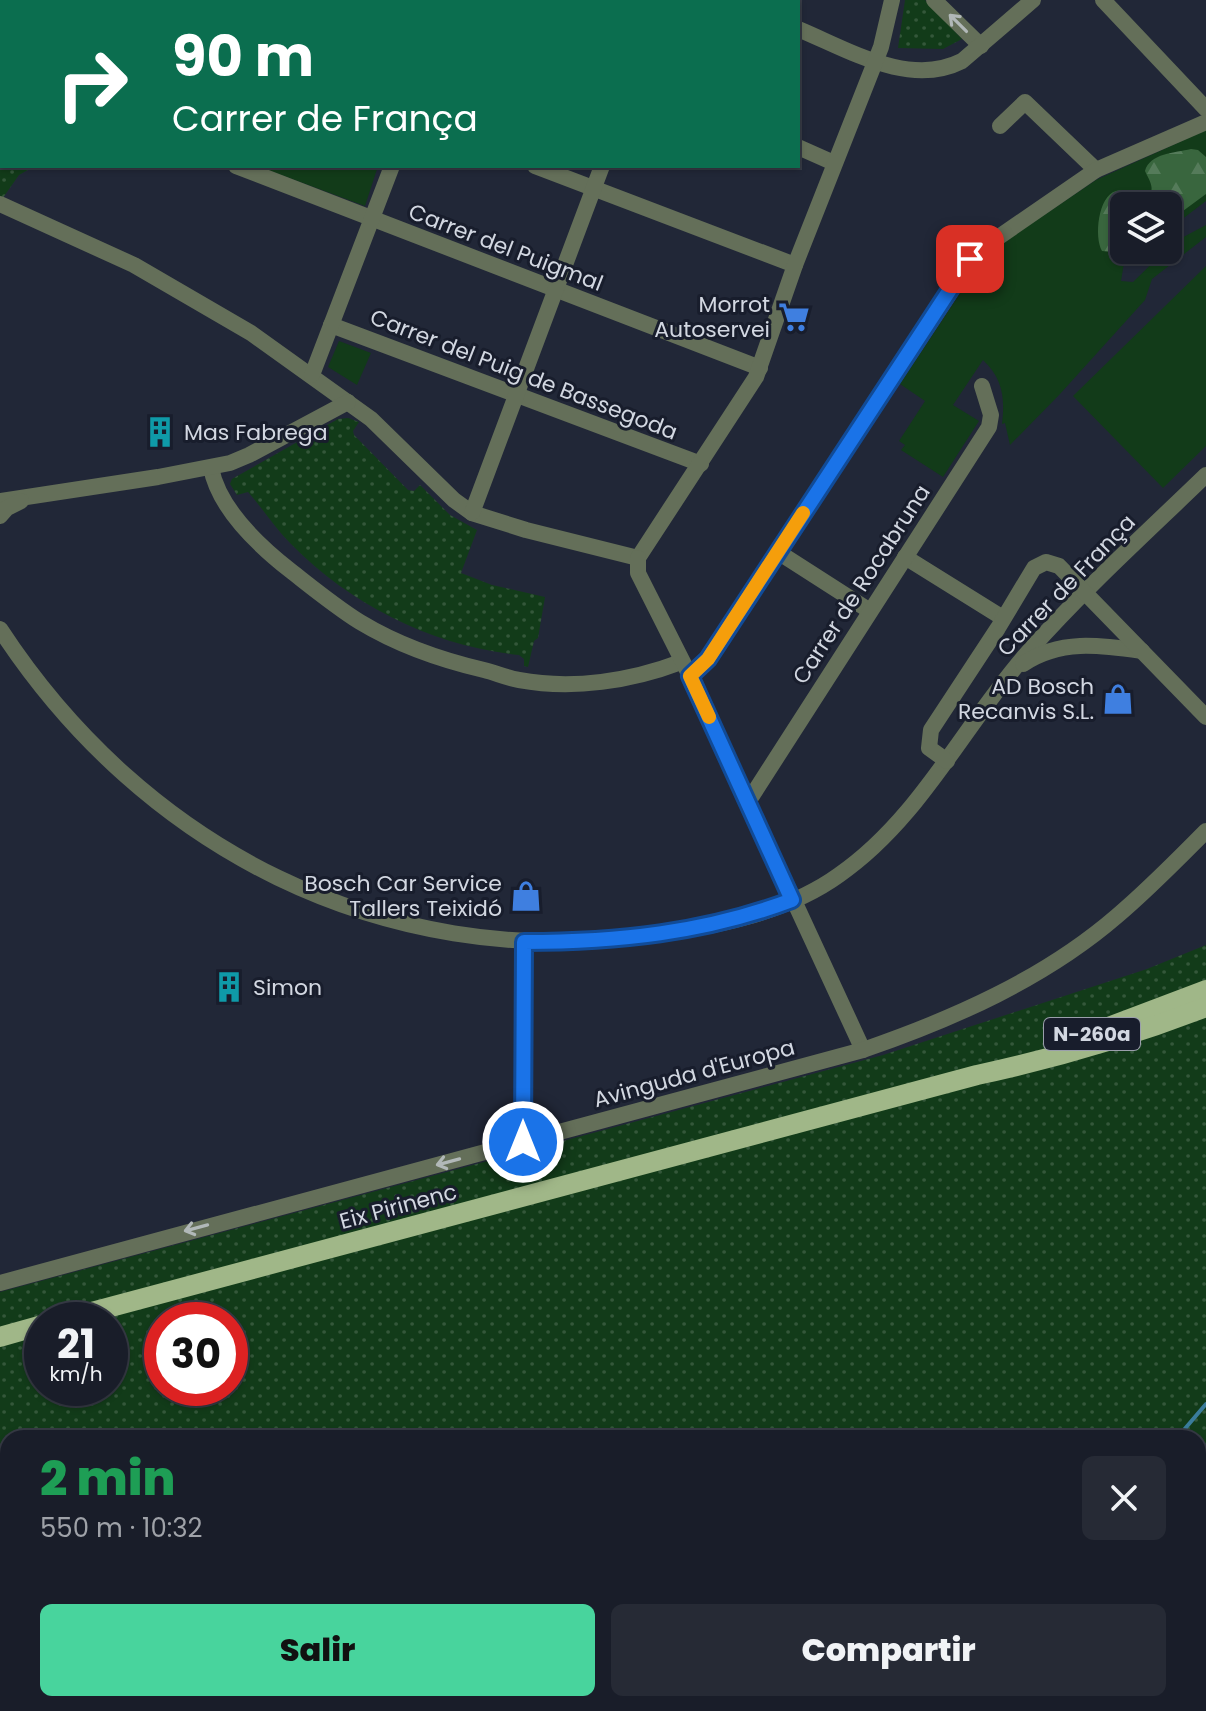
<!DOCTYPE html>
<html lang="es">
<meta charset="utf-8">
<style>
body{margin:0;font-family:Poppins,sans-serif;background:#262a35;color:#f1f3f6;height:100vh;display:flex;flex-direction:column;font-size:30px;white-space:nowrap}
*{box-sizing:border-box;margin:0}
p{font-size:26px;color:#9fa2a8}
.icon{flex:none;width:44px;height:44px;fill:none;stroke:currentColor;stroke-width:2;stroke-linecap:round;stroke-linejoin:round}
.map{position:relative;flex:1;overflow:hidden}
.panel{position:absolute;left:0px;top:1430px;width:1206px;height:282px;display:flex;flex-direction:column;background:#191d29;border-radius:24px 24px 0 0;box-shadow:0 2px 6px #0004,0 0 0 2px #373b46}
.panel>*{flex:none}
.hud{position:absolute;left:0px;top:0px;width:800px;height:168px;box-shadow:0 2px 6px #0004,0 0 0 2px #373b46;background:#0b6e4f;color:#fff;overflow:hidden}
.controls{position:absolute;left:1110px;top:192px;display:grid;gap:16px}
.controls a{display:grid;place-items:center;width:72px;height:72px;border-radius:12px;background:#191d29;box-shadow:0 2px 6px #0004,0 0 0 2px #373b46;font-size:40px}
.speed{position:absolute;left:24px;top:1302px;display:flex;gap:16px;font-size:40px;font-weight:700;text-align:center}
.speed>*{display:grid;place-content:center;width:104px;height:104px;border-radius:50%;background:#191d29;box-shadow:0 2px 6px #0004,0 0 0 2px #373b46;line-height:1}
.speed small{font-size:20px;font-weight:400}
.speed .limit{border:12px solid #d22;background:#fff;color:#111}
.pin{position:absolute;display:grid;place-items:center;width:68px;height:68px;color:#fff;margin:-34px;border-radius:16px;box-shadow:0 4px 12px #0006}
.me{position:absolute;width:88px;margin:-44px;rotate:0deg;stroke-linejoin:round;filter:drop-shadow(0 0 6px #0008)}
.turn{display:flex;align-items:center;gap:28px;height:168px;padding:0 40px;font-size:36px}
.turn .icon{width:104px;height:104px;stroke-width:2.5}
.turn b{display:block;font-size:56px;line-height:68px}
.round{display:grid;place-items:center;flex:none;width:84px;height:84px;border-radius:12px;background:#262a35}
.summary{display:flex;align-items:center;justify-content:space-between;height:136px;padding:0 40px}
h1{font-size:48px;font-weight:800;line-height:60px;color:#1e9e55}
.action{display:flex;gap:16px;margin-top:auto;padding:16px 40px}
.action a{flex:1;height:92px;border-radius:12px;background:#48d49d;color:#111;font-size:32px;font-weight:800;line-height:92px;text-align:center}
.action a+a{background:#262a35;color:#f1f3f6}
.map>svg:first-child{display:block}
.grass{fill:#123b19}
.forest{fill:url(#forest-firs)}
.park{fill:url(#park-dots);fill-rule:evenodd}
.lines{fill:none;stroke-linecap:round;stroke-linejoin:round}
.stream{stroke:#3a7c9b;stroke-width:4}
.street{stroke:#646f59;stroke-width:16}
.primary{stroke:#a0b788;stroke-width:20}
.oneway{stroke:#b1b8b8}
.route-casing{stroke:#114b97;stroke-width:20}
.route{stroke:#1a73e8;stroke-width:14}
.slow{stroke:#f59e0b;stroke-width:14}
.labels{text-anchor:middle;stroke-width:6;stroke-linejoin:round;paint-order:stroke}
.shield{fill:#181d2c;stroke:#9a9fab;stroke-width:2}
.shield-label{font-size:20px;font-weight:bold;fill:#d2d7e1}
.street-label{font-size:22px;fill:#d2d7e1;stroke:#181d2c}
.poi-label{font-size:22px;fill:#d2d7e1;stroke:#181d2c;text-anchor:end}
</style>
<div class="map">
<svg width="1206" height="1711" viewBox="0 0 1206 1711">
<defs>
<pattern id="forest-firs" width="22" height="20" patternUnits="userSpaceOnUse" patternTransform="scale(2)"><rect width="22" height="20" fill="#39663e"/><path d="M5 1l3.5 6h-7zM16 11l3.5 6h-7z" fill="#557b5a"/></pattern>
<pattern id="park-dots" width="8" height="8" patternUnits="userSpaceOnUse" patternTransform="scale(2)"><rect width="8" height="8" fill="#123b19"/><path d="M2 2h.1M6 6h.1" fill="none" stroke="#34573a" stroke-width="1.8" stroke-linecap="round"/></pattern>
</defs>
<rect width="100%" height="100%" fill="#212737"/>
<g class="grass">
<path d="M1206,130V201L1168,230V206H1124V250H1142L1124,263L1121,281L1133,282L1174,242L1206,225V237L1152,279L1145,300L1060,394L1010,445L1005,423L1002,424C1005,398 1003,379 983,360L953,405L979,421L943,477L901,450L905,445L899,441L925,401L900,384L983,259L1001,244L1096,180Z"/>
<polygon points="257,166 378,166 365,206"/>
<polygon points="1206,266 1206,446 1163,488 1073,396"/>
<polygon points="339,341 371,353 357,385 328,367"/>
</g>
<path class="forest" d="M1191,149L1198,150L1206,157V194L1168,222V206H1124V250H1126L1114,252L1102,251C1094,237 1098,196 1116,191C1129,188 1135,199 1147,199C1156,189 1150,182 1145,171C1150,153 1175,153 1191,149Z"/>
<g class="park">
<polygon points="0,0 103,0 2,2 2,166 35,166 19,175 0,202"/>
<polygon points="905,0 925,0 962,39 943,49 898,48"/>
<path d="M348,418L359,422L353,431L354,435L408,490L414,491L420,485L450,515L477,530L461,573L492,585L545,597L538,638L534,641L528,667L524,666V659L519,655C433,646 352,606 291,544C275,528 263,509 248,492L237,495L230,484L232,479L338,419Z"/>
<path d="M1206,945V1711H0V1292L883,1055L1147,969ZM42,1320H110V1388H42ZM162,1320H230V1388H162ZM8,1438H1198V1704H8Z"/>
</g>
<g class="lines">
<g class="stream">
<polyline points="1177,1438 1206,1404"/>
<polyline points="523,1711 527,1704"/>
</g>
<g class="street">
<polyline points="723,0 728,2"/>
<polyline points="934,0 981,46"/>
<polyline points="1103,0 1206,109"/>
<polyline points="778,2 778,0"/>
<path d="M798,29C847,49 909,88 962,61L1033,0"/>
<polyline points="1000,126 1025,102 1096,170"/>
<polyline points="798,147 834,163"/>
<polyline points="236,166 760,368"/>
<polyline points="535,166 795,265"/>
<polyline points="0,204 134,265 251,333 371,419 454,500 472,513 526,530 638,558"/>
<polyline points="331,325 701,464"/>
<polyline points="312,375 392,166"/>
<path d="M211,468C219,509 259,546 291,571C314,589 336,607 360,622C398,645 441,660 484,670C496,673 507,678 519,680C573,690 631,681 681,662"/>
<polyline points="0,501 158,477 230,463 249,455 348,402"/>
<polyline points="472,513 602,166"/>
<polyline points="0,516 7,508 21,501"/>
<polyline points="778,552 870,611"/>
<polyline points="905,557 1003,618"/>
<polyline points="638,558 756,377 795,265 881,47 892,0"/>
<polyline points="638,558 638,573 690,676 863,1050"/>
<path d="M0,629C144,849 382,970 646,936C710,928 785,914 839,875C921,818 964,724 1029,651C1084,589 1146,533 1206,475"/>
<path d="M1023,664C1060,639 1100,645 1142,651"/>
<polyline points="690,676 708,659 977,252 1096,170 1206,122"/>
<polyline points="947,761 929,748 931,730 998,628 1034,568 1046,562 1059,566 1206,717"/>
<polyline points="748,802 989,427 991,415 982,386"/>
<polyline points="523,1142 524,942"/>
<path d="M0,1283L863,1050C953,1019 1044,979 1117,916C1148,890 1177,860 1206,831"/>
</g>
<g class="primary">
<polyline points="1090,1034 1206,990"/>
<path d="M62,1320L977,1075C1056,1058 1131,1036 1206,1007"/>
<polyline points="0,1337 42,1325"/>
</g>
</g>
<defs><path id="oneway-shaft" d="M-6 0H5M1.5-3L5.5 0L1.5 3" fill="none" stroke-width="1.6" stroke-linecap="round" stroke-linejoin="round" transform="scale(2)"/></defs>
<g class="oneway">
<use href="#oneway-shaft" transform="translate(958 23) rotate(-135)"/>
<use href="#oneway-shaft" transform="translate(448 1162) rotate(165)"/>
<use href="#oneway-shaft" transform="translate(196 1228) rotate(165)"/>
</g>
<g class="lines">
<defs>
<path id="route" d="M523,1142L524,942C616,942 705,933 792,900L690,676L708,659L970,259"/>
</defs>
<use href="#route" class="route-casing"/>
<use href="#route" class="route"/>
<polyline class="slow" points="709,717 690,676 708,659 803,513"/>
</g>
<defs>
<symbol id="supermarket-bare" viewBox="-9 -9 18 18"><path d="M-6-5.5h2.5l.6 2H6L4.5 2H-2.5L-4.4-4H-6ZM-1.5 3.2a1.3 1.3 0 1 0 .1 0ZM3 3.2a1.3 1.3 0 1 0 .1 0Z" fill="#3f7fe0" stroke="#181d2c" stroke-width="2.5" paint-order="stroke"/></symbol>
<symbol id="building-bare" viewBox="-9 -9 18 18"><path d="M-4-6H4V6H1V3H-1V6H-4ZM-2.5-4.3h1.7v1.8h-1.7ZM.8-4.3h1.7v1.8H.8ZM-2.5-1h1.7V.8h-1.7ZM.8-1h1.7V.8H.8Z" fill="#0f9aa8" stroke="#181d2c" stroke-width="2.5" paint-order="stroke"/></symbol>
<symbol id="shop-bare" viewBox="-9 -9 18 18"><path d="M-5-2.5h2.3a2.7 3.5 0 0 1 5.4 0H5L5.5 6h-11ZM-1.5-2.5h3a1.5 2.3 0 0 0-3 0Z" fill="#3f7fe0" stroke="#181d2c" stroke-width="2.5" paint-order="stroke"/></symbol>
</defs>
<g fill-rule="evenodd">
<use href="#supermarket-bare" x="772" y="295" width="44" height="44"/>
<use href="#building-bare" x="138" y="410" width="44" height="44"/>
<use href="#shop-bare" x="1096" y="677" width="44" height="44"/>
<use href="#shop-bare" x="504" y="874" width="44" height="44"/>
<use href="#building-bare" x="207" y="965" width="44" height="44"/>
</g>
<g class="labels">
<rect class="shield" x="1044" y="1018" width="96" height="32" rx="6"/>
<g class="shield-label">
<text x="1092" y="1041">N-260a</text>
</g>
<g class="street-label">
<text transform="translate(506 247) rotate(21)" y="8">Carrer del Puigmal</text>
<text transform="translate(524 374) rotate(21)" y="8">Carrer del Puig de Bassegoda</text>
<text transform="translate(861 584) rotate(-57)" y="8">Carrer de Rocabruna</text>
<text transform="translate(1066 585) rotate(-46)" y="8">Carrer de França</text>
<text transform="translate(694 1073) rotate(-15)" y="8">Avinguda d'Europa</text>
<text transform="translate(398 1206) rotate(-15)" y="8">Eix Pirinenc</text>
</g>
<g class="poi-label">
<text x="770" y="312">Morrot<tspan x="770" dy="25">Autoservei</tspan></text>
<text x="184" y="440" text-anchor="start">Mas Fabrega</text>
<text x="1094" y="694">AD Bosch<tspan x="1094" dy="25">Recanvis S.L.</tspan></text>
<text x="502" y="891">Bosch Car Service<tspan x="502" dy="25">Tallers Teixidó</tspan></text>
<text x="253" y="995" text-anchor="start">Simon</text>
</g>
</g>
</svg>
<div class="controls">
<a><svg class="icon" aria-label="layers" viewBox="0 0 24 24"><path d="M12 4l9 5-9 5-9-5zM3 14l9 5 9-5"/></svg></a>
</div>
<div class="speed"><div>21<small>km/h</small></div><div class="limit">30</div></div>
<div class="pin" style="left:970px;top:259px;background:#d93025"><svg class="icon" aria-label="arrive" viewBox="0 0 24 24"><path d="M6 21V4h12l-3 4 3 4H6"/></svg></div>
<svg class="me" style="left:523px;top:1142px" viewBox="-20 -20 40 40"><circle r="17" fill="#1a73e8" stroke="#fff" stroke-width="3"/><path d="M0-11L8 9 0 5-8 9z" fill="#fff"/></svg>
<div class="hud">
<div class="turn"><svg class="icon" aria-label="right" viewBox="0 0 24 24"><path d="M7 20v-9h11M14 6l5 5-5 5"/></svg><div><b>90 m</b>Carrer de França</div></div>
</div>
<section class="panel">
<div class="summary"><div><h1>2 min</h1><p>550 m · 10:32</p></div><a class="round"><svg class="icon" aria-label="close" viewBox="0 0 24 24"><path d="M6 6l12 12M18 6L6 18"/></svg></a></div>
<div class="action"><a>Salir</a><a>Compartir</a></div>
</section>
</div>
